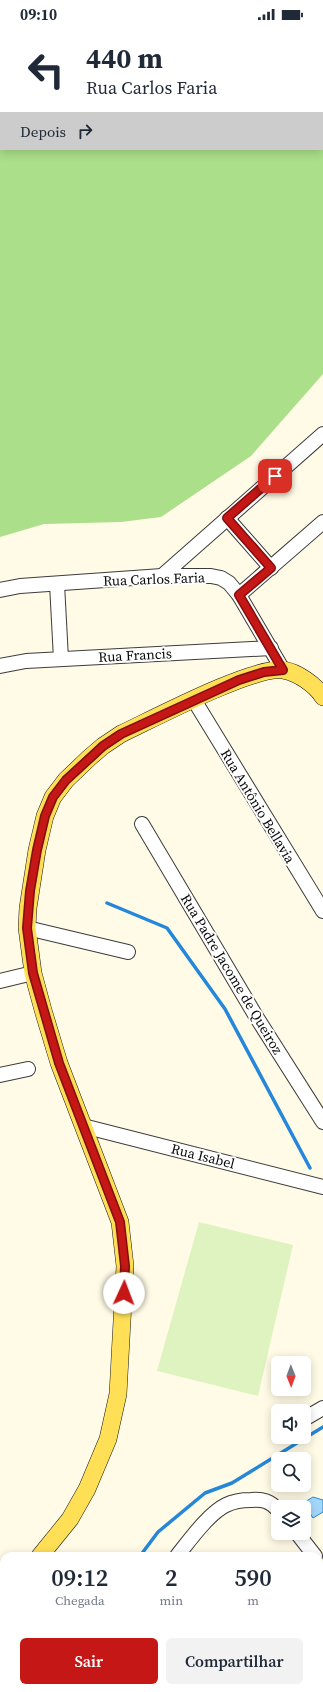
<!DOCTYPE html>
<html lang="pt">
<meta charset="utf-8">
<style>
body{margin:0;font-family:"Source Serif 4",serif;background:#f2f2f3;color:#1f2937;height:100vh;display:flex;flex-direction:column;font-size:15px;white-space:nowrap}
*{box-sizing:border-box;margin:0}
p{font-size:13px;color:#747a83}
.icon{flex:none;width:22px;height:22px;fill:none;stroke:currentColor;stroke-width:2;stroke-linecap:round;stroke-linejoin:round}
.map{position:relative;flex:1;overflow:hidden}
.drawer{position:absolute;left:0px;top:1524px;width:323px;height:140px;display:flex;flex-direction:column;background:#fff;border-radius:12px 12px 0 0;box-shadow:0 2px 10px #0003}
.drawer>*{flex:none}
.guide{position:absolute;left:0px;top:0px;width:323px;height:122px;box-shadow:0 2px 10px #0003;background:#fff;color:#1f2937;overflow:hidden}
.needle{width:26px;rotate:179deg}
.controls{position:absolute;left:271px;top:1328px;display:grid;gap:8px}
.controls a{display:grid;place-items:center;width:40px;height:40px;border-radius:6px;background:#fff;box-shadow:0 2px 10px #0003;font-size:20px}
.pin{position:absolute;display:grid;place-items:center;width:34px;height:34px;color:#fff;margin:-17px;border-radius:8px;box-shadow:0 2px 6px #0006}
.me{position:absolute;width:44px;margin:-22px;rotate:2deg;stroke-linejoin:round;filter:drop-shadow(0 0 3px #0008)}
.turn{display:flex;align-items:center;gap:14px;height:84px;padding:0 20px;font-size:18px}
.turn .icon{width:52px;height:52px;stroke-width:2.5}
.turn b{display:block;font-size:28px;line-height:34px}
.then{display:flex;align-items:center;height:38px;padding:0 20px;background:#0003;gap:8px;font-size:15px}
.eta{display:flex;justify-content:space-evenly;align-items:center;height:68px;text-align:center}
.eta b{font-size:24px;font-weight:600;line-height:28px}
.cta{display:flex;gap:8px;margin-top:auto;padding:8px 20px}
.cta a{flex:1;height:46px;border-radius:6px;background:#c51716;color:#fff;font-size:16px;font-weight:600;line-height:46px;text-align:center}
.cta a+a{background:#f2f2f3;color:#1f2937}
.status{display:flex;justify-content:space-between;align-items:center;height:28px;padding:0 20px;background:#fff;direction:ltr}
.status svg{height:11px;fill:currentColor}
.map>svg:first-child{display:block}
.forest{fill:#abdf8a;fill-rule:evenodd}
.pitch{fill:#def3bf}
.water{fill:#a5d7fc;stroke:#2587da}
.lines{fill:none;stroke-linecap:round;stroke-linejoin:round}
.stream{stroke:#2587da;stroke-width:3.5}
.minor-casing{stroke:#3c3c3c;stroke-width:16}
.major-casing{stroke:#1a1a1a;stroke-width:18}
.minor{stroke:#fff;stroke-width:14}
.major{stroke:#ffdf56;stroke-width:17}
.route-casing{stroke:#800f0e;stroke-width:10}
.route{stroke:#c51716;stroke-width:7}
.labels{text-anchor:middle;stroke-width:4;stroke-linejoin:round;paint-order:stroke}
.street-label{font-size:14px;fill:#090909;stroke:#fff}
</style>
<div class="status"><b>09:10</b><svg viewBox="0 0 49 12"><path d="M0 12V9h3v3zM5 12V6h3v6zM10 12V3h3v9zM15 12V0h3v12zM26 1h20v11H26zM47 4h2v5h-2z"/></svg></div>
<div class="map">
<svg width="323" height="1664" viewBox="0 0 323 1664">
<rect width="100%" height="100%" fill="#fffbe6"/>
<path class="forest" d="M0,0H323V346L251,428L161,489L121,494L44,496L0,509ZM1,1H322V121H1Z"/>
<polygon class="pitch" points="199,1194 293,1217 258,1368 157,1343"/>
<polygon class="water" points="313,1469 323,1472 323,1484 313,1490 303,1475"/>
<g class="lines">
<g class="stream">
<polyline points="107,875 167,900 225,981 310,1140"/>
<polyline points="140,1528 158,1504 205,1465 232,1455 323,1399"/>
<polyline points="35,1664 38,1660"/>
</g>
<defs>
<g id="minor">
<polyline points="227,490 271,540"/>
<polyline points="162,548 323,406"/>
<polyline points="57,556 61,631"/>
<polyline points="0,562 20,558 162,548 211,548 221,550 229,555 239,567 283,642"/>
<polyline points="239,567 323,494"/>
<polyline points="0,638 26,633 271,620"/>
<polyline points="194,672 323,883"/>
<polyline points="142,796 257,990 323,1094"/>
<polyline points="27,900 128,924"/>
<polyline points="0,953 33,945"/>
<polyline points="0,1047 28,1041"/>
<polyline points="83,1098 323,1159"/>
<polyline points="304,1391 323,1380"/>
<polyline points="297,1505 315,1528"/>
<path d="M177,1528C189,1513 209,1485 226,1477C234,1473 242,1472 251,1472C263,1471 270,1473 278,1482"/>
<polyline points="14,1664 18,1660"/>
<polyline points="63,1664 66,1660"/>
</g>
<g id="major">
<path d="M40,1528L70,1491L87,1461L108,1411L118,1366L125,1238L120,1194L59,1035L43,982L33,945L27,900L28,880L37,822L45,788L53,769L66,752L89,730L103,718L121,706C153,691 253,638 283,642C297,644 316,657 323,669"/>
<polyline points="0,1565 4,1562"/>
</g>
</defs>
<use href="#minor" class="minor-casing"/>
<use href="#major" class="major-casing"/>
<use href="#minor" class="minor"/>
<use href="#major" class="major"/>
</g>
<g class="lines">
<defs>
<polyline id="route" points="124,1265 125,1238 120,1194 59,1035 33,945 27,900 30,863 37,822 45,788 53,769 66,752 90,730 103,718 121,706 239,652 264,644 283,642 239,567 271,540 227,490 275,448"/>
</defs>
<use href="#route" class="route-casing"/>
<use href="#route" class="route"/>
</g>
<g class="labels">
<g class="street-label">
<text transform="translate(154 551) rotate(-2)" y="5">Rua Carlos Faria</text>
<text transform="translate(135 627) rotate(-3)" y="5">Rua Francis</text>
<text transform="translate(258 778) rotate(59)" y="5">Rua Antônio Bellavia</text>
<text transform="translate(232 946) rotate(59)" y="5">Rua Padre Jacome de Queiroz</text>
<text transform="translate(203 1128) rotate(14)" y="5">Rua Isabel</text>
</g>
</g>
</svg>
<div class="controls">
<a><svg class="needle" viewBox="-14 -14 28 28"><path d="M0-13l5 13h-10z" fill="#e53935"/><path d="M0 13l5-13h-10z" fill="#747a83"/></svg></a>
<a><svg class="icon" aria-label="sound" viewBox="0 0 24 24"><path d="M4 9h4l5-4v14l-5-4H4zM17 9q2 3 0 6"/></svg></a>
<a><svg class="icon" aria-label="search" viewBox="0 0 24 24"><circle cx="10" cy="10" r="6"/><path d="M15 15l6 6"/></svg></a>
<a><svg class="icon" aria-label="layers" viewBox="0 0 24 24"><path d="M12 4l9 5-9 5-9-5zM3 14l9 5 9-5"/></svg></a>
</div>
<div class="pin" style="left:275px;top:448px;background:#d93025"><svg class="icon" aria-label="arrive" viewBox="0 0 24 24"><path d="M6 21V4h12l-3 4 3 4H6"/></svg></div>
<svg class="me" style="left:124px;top:1265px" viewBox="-20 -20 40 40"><circle r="19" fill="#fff"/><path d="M0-13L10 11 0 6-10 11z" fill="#c51716"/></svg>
<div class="guide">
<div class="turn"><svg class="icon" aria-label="left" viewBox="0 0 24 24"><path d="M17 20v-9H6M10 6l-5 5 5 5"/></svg><div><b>440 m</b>Rua Carlos Faria</div></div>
<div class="then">Depois<svg class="icon" aria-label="right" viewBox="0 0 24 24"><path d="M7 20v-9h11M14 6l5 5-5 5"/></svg></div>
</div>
<section class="drawer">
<div class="eta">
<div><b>09:12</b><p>Chegada</p></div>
<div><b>2</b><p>min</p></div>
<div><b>590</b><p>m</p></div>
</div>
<div class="cta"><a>Sair</a><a>Compartilhar</a></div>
</section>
</div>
